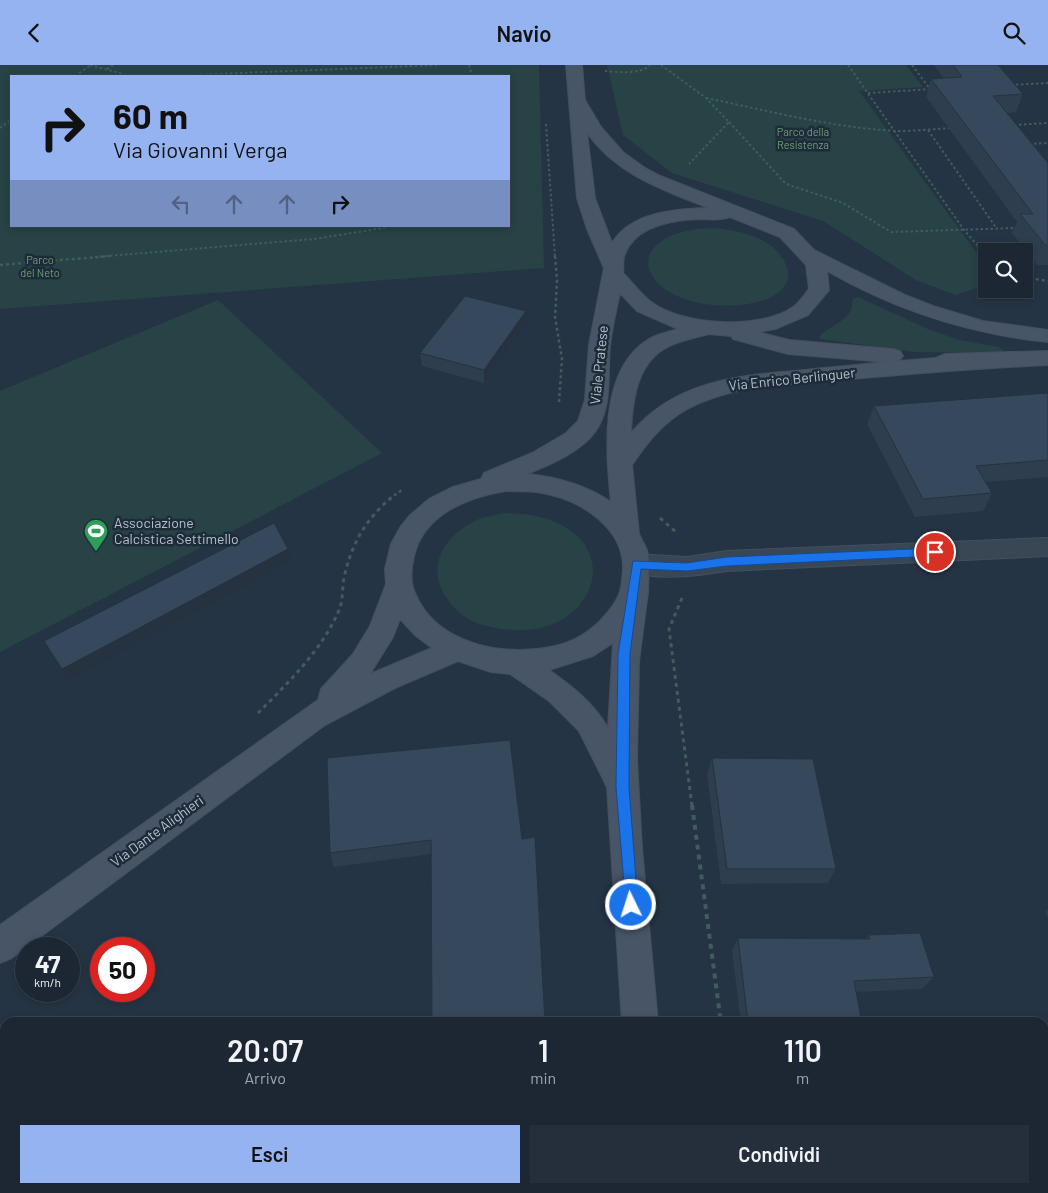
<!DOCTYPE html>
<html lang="it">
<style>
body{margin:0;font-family:Barlow,sans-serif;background:#252f3b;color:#f1f3f6;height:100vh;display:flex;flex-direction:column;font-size:19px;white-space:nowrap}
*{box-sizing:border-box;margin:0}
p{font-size:16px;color:#a0a5ac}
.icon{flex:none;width:28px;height:28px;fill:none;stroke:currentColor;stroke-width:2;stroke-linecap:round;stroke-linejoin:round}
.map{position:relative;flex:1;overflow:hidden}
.drawer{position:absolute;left:0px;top:952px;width:1049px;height:176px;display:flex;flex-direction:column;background:#1c2733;border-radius:15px 15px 0 0;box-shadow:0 2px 8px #0003,0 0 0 1px #3a444e}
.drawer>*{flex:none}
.banner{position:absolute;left:10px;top:10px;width:500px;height:152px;border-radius:0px;box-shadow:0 2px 8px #0003,0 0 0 1px #3a444e;background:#95b2f1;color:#111;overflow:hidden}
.controls{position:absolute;left:978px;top:178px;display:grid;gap:10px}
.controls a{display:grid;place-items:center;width:55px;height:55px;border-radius:0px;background:#1c2733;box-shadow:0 2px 8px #0003,0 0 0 1px #3a444e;font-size:25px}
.speed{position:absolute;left:15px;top:872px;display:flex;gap:10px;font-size:25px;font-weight:700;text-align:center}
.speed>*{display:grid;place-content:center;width:65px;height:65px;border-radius:50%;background:#1c2733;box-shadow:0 2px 8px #0003,0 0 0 1px #3a444e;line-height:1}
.speed small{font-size:12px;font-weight:400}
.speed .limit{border:8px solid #d22;background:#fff;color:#111}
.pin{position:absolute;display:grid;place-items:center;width:42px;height:42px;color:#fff;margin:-21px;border:2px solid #fff;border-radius:50%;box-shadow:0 1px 5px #0007}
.me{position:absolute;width:55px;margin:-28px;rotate:356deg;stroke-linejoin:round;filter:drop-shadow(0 0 4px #0008)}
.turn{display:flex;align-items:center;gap:18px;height:105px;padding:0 20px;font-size:22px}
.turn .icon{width:65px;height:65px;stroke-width:2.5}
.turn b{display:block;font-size:35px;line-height:42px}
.lanes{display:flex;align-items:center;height:48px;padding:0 20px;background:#0003;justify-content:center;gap:25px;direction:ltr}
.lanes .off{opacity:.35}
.eta{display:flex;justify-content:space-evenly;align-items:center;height:85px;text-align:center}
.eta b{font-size:30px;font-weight:600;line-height:35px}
.cta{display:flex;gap:10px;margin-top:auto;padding:10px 20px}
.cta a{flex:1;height:58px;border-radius:0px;background:#95b2f1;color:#111;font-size:20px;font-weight:600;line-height:58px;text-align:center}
.cta a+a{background:#252f3b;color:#f1f3f6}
header{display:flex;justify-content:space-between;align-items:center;height:65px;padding:0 20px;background:#95b2f1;color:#111;font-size:22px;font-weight:600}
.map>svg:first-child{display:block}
.green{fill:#274345;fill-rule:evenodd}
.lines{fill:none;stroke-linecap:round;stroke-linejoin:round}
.minor-casing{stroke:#434f5d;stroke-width:2}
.secondary-casing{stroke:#434f5d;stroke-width:2}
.path-far3{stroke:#405c5d;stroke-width:2;stroke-dasharray:2.5 2.5;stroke-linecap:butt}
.path-far2{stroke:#405c5d;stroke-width:2.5;stroke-dasharray:3 3;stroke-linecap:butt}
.path-far1{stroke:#405c5d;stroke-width:3;stroke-dasharray:4 4;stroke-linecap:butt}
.path{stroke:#405c5d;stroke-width:4;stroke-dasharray:5 5;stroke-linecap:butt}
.minor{fill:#394654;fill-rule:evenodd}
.secondary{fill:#475567;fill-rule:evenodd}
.wall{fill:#2e3e4e}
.shaded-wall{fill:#263240}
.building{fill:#36485b;stroke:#263240}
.route{fill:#1a73e8;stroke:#114b97}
.labels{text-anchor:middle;stroke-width:5;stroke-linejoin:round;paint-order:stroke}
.far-park-label{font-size:11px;fill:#6ca075;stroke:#1e2b39}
.street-label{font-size:14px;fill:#b7c1cd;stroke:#1e2b39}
.poi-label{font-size:14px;fill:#b7c1cd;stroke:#1e2b39;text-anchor:start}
</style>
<header><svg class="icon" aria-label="back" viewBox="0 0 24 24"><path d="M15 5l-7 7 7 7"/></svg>Navio<svg class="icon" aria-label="search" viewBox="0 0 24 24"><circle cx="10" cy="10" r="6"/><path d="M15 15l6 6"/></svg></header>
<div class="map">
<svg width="1048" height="1128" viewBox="0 0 1048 1128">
<rect width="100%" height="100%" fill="#253444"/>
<g class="green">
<path d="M0,0H539L544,203L0,244ZM509,11V161H11V11Z"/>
<polygon points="607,0 906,0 923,22 859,26 986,201 986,220 955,230 916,215 823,156 672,108 623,70"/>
<path d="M713,163C737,165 769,171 783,194C815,247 687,256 655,215C648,206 646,196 651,187C663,167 692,164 713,163Z"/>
<path d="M858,232L928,264L959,275L999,282L1006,288L915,287L820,274L819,272C828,262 845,257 851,245C852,242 852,237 853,234Z"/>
<polygon points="218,235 382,388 0,587 0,326"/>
<path d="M505,448C638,450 606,579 503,564C489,562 473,559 461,549C422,515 434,475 479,454C487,451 497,450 505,448Z"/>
</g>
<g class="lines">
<defs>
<path id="minor" d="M1048,473V491L727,506C695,511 659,516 627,506L623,499L627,492L636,489L687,492L727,486Z"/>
<g id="secondary">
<path d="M566,0H582L585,35L601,62L623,87L645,103L658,110L794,164L814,185L905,230L933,241L983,256L1048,265V277C968,269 897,246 827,206L829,225L808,250L775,264L758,267L789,275L892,284L900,286L903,291L899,296L936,293L945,289L1048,286V300C978,303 909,309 839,315C788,320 734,319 687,344C663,357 647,378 632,400L639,469L647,485L649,496L648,527L639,596L637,695L642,783L658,958H622L607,722L579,666L549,636L510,609L491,607L458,596L395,623L325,660L12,893L0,898V860L318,635L321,624L353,589L370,561L386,519L385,504L391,479L401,461L409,451L429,434L453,422L481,414L484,408L532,388L566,368L578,356L585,335L589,280L604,203L587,164L577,133ZM587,68C617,110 662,124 708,143C675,144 631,147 612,178L595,133ZM730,152L780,172L806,200L809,224C804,230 799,238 793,242C761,265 681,261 650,236C640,228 632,217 623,208C624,202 622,195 625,189C636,160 673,155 699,154C709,154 721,156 730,152ZM620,228L637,246L678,264C669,267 658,269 649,274C598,304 606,388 611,437C586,420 557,412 527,409C549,400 573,390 590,373C614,348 607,312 610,281C612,263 616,246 620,228ZM709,269L731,271L733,274L788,289L886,297C855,300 825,303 794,306C732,311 673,318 631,368C632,338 636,301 664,284C677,276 694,273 709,269ZM506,426C522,426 537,426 551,430C585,438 623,465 623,502C622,523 621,531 608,547C595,563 579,575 559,580C510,593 437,582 415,528C410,517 411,503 414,491C424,449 468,432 506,426ZM400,554L416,571L432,583L370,609L393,572ZM613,578L608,663C594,638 572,621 549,605L593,591Z"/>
<polygon points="629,1124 669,1124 670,1128 630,1128"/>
</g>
</defs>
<use href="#minor" class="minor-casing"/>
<use href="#secondary" class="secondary-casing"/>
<g class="path-far3">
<polyline points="90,0 130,11"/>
<polyline points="469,0 472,11"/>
<polyline points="661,0 706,33 729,57 689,99"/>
<polyline points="848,0 964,165 986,190"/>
<polyline points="912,0 930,24"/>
<polyline points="107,4 113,0"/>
<path d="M605,6C618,7 640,10 650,0"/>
<polyline points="75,11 91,0"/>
<polyline points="165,11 439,0"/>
<polyline points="1011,20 1048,18"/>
<polyline points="868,28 933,24"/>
<path d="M706,33C770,46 833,63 898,66C916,66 934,64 952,63"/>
<polyline points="729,57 786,119 843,138 891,167 1017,163"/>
<polyline points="546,59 555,192"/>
<polyline points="1014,60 1048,58"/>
<polyline points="0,63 11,55"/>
<polyline points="928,65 997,164"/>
<polyline points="1029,79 1048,78"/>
<polyline points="95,192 314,174 396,161"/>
</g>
<g class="path-far2">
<polyline points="555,191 557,215 555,252 562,294 559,337"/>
<polyline points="0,200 110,191"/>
<polyline points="1024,212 1048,216"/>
<polyline points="389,434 402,425"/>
</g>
<g class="path-far1">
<polyline points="660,453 676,467"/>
<polyline points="682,533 669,564 692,741"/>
<path d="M258,648C288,618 323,584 340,543C343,534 342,523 344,513C351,480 365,455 391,433"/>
</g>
<g class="path">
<polyline points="692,740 721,958"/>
<polyline points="743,1124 744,1128"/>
</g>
<use href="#minor" class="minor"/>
<use href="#secondary" class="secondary"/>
</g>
<g class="wall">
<polygon points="934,0 998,0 1023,29 1016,47 1007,48 1048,98 1048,200 1037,200 1012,168 1017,157 926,32 931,14 943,13"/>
<polygon points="526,246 526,259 484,318 422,301 420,288"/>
<polygon points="1048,328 1048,412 985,417 992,428 983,446 915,452 867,359 874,341"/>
<polygon points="510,675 431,789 334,802 330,788"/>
<polygon points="712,693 836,804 828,818 721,819 707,709"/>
<polygon points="1048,844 1048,853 1045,847"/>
<polygon points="869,870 934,912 922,924 856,927 862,958 741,958 732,886 738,873 866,874"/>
<polygon points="762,1124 895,1124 896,1127 907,1128 762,1128"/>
</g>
<g class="shaded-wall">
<polygon points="526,246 526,259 484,318 484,305"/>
<polygon points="288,484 291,496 69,615 62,604"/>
</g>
<g class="building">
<polygon points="953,0 998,0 1023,29 993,31 1048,98 1048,181 1046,181 1020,149 1033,149 931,14 962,12"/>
<polygon points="465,231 526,246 484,305 420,288"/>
<polygon points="1048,328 1048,395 976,401 992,428 923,434 874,341"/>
<polygon points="274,458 288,484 62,604 44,576"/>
<polygon points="510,675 522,774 535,772 545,958 432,958 431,775 330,788 327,693"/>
<polygon points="712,693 813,694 836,804 727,804"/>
<polygon points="920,868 934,912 854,916 862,958 748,958 738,873 870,874 869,870"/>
<rect x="472" y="1124" width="125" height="4"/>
<polygon points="770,1124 895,1124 896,1127 907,1127 907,1128 771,1128"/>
<polygon points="113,1126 113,1128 102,1128"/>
</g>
<polygon class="route" points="935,483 940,487 935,491 727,501 687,506 641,504 630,589 629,722 638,840 636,844 631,846 626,844 616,722 618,589 633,496 687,498 727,492"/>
<defs>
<symbol id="stadium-pin" viewBox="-11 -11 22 30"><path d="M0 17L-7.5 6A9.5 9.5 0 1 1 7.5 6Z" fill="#2e9e5b" stroke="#1e2b39"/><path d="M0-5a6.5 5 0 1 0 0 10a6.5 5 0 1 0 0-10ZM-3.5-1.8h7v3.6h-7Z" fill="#fff"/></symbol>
</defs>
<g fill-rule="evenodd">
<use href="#stadium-pin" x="82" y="452" width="28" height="38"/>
</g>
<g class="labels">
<g class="far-park-label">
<text x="803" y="71">Parco della<tspan x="803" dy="13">Resistenza</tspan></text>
<text x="40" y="199">Parco<tspan x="40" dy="13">del Neto</tspan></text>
</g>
<g class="street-label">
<text transform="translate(599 300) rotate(-84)" y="5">Viale Pratese</text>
<text transform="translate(792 314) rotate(-6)" y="5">Via Enrico Berlinguer</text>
<text transform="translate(157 766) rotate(-36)" y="5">Via Dante Alighieri</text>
</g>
<g class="poi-label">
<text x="114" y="463">Associazione<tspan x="114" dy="16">Calcistica Settimello</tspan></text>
</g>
</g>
</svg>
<div class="controls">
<a><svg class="icon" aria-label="search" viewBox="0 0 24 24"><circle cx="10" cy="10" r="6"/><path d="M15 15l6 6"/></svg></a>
</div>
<div class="speed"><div>47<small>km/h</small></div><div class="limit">50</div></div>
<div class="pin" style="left:935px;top:487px;background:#d93025"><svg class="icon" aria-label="arrive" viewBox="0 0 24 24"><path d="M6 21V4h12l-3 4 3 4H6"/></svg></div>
<svg class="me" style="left:631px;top:840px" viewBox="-20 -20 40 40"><circle r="17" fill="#1a73e8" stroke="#fff" stroke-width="3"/><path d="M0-11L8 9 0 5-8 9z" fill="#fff"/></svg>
<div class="banner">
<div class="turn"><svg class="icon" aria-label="right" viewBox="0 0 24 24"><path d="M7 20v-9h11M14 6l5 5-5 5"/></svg><div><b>60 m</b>Via Giovanni Verga</div></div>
<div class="lanes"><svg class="icon off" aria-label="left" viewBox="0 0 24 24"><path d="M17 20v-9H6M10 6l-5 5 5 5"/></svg><svg class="icon off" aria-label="ahead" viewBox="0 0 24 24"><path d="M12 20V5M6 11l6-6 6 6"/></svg><svg class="icon off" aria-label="ahead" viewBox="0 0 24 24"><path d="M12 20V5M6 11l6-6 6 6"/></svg><svg class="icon" aria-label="right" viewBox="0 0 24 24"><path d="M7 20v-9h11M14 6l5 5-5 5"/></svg></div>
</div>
<section class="drawer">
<div class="eta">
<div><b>20:07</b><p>Arrivo</p></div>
<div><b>1</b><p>min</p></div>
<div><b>110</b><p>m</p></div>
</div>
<div class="cta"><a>Esci</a><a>Condividi</a></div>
</section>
</div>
